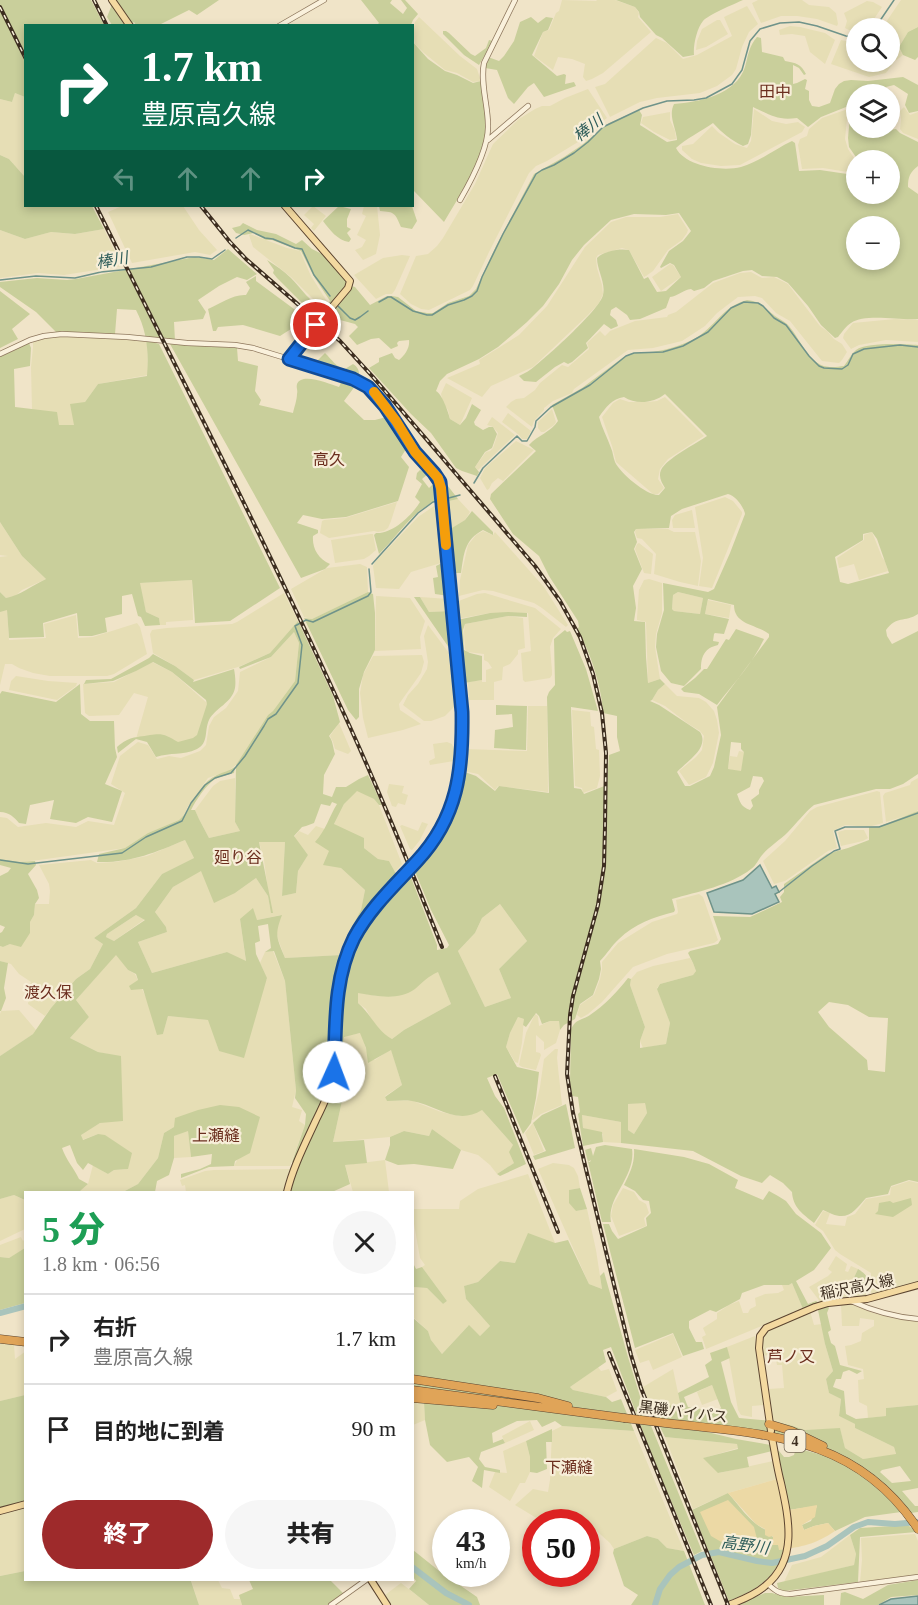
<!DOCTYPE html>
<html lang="ja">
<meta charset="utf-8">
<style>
body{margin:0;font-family:"Times New Roman","Noto Sans JP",serif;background:#f6f6f6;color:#222;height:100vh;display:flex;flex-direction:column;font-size:22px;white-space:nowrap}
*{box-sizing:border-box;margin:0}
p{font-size:20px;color:#767676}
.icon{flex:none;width:33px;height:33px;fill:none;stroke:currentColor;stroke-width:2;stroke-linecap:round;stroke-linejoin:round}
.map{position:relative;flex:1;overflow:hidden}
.panel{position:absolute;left:24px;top:1191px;width:390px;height:390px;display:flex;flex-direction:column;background:#fff;border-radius:0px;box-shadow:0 3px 9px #0003}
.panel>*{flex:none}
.top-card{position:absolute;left:24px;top:24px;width:390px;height:183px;border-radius:0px;box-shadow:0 3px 9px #0003;background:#0b6e4f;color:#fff;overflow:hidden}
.buttons{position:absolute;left:846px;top:18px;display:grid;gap:12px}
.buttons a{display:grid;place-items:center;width:54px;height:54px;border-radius:50%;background:#fff;box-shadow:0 3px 9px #0003;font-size:30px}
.speed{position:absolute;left:432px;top:1509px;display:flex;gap:12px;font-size:30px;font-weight:700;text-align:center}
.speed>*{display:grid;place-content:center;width:78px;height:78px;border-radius:50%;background:#fff;box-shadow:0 3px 9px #0003;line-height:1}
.speed small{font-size:15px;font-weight:400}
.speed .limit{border:9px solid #d22;background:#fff;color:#111}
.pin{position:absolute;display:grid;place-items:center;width:51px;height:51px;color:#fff;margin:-26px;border:3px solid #fff;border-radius:50%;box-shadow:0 2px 6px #0007}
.me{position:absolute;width:66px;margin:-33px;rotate:2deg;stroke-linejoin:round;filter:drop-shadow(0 0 4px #0008)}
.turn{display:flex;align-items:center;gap:21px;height:126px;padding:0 18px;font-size:27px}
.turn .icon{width:78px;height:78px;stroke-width:2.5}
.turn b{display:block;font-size:42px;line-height:51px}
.lanes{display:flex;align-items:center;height:57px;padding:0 18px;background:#0003;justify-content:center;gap:30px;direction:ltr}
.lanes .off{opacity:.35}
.round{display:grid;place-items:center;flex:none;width:63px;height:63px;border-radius:32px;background:#f6f6f6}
.overview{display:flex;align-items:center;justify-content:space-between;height:102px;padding:0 18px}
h1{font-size:36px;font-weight:800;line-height:45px;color:#1e9e55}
.cta{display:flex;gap:12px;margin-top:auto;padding:12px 18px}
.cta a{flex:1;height:69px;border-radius:36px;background:#9e2a2b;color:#fff;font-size:24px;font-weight:800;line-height:69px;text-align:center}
.cta a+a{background:#f6f6f6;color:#222}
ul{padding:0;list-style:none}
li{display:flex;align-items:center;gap:18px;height:90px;padding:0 18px;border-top:2px solid #e0e0e0}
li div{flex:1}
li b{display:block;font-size:22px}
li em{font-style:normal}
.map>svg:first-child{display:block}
.farmland{fill:#e6deb5}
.green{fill:#c9cf9b;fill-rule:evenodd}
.sand{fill:#ecd9a5}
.water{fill:#a9c4bc;stroke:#6f938a;stroke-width:1.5}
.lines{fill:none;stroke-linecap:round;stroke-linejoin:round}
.stream{stroke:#6f938a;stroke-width:1.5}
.river{stroke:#a9c4bc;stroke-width:6}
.minor-casing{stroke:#8d765c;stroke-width:6}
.major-casing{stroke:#5b4430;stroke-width:8}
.highway-casing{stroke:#5b4430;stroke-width:9}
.minor{stroke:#faf1dc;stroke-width:4.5}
.major{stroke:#f3d9a0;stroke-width:6}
.highway{stroke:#e0a458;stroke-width:8}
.rail-casing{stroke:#3d2e20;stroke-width:4}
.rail{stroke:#f7eed8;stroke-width:1.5;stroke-dasharray:4.5;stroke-linecap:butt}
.major-bridge-casing{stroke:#5b4430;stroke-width:8;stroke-linecap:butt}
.highway-bridge-casing{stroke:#5b4430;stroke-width:9;stroke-linecap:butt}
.major-bridge{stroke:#f3d9a0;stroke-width:6}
.highway-bridge{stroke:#e0a458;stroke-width:8}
.route-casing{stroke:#114b97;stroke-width:15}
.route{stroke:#1a73e8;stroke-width:10}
.slow{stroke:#f59e0b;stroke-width:10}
.labels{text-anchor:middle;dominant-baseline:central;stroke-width:4.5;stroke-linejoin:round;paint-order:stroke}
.shield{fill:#f7eed8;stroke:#756857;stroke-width:1.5}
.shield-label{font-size:14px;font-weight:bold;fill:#3d2e20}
.street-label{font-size:15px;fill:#3d2e20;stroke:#f7eed8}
.neighbourhood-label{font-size:16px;fill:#6b2e1e;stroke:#f7eed8}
.water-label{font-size:16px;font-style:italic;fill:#2f5d5a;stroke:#f7eed8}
</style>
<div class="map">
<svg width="918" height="1605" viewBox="0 0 918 1605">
<rect width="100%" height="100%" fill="#f0e4c8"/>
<path class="farmland" d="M562,0l34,1 1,-1h18l20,7 4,6 -1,4 13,15 -48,41 -11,6 -6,2 -3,-4 2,-13 -13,-5 -14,-2 -5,13 -19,-14 9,-24 6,-2 7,-17 3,-2z
M758,0h44l7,5 20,2 7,6 2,11 -1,2 -20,-7 -20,-3h-16l-20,7 -9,-20z
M901,0h17v27l-10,5 -9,15 4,8 -8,6 -9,12 -17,4 -38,-13 10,-24 15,3v19h34v-34h-8z
M867,1l6,1 9,5 -10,15 -6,6h-10v3h-5l-6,-3 2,-7 -3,-8z
M747,6l11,18 -9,8 -7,15 -6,22 -4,6 -15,11 -17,7 -43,5 -17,4 -30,15 -15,-30 10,-3 51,-46 11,5 16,16 14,-4 35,-19 -8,-19z
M419,17l41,39 17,13 4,12 -8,1 -16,-9 -12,-3 -21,-17 -9,-9 -2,-11 2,-11z
M717,20h3l8,14 -22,13 -10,3 1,-9 5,-12z
M790,26l10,1 25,6 10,7 -10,24 -15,-12 -5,-16 -13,-2 -12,1 -1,-5z
M588,89l19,29 -18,13 -11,11 -31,19 -11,5 -7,7 -40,79 -16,34 -3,4 -41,20 -8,-1 -10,-5 -11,-10 16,-38 12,-2 9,-8 6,-8 32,-54 18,-40 26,-25 16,-10 7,-3h8l15,-8z
M15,93l10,4v80l-16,-18 -9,-4v-56l12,3z
M904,107l6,8 8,-3v27l-15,-6 -3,-4 1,-9 -1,-9z
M754,109l18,12 14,3 12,-2 7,5 -3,5 -62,33 -19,1 -20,-3 -9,-4 -10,-9v-4l11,-2 19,-18 7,7 16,11 12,4 4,-7z
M848,109l-3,30 3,10 8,12v9l-2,3 -31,-5 -21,1 -4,-24 2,-6 7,-3 2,-7 13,-11z
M670,112v8l5,11 1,8 -6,1 -16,-8 -13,-9 2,-6z
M122,206h61l16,24 18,20 -7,5 -15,-3 -63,11 -24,-51z
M313,206l13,10 -12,15 -3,-3 3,-4 -10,-9z
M364,206h13l3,29 -4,19 -13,6 -8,-10 7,-3 4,-7 -9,-5 9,-19 -4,-2z
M678,214l10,16 -1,3 -5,7 -14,10 -15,21 -7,5 -2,1 -15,-27 -7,-2 -24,7 -2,3 1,10 5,17 1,9 -4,9 -11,12 -55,52 -42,19 -9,11 -35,-19 33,-14 -1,-4 40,-25 28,-29 38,-59 26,-25 15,-5h34z
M104,229l18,37 -58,9 -26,-2 -38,5v-48l25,9 26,-7 24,2z
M250,234l37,14 13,3 11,25 17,27 -4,3 -8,-4 -25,-25 -38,-30 -4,-12z
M402,255l8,1 -15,34 -3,4h-6l-10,5 -22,-24 29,-17z
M670,264l3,1 8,12 -20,14 -9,-14z
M751,272l11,6 12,-1 14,7 32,42 7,5 7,8 8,5 5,8 -5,8 -3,3 -17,-2 -32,-40 -14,-8 -14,-15 -7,-2 -17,1 -21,16 -12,13 -23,15 -29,7 -25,2 -54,39 -2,4 -19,8 -9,7v2l-10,11 -2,6 -26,-20 5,-5 5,-3 8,-1 11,-8 5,-7 22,-18 6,2 21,-18 -2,-6 13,-12 5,5 5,-5 25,-10 32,-4 1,-2 8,-3 37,-29 27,-10z
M895,319l23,1v22l-32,-2 -27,5 -8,4 -8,-11 1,-4 9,-11z
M61,336l55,2 31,3 1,34 -50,9 -13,18 -11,23h-15l-27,-16 -1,-42 2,-20v-5l14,-4z
M446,383l26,15 -12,27 -10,-6 -2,-9 -5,-7 -2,-9z
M665,397l39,39 -36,23 -8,10 -2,10 6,9 -6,6h-5l-37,-32 -4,-16 -10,-29 11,-14 7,-4 9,3h18l10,-1z
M552,409l4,13 -2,3 -10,7h-3l-3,-4v-6z
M508,413l23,18 -4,8h-5l-3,-4 -17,-13z
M492,417l23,18 -37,35 -3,-3 11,-15 4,-1 3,-3 5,-15 -5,-6 -6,-2z
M516,441l18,9 -31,31 -5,-3 -6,5 -3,6 -2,1 -7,-12 5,-10z
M725,497l8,4 9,11v2l-30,74 -13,-2 4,-28 -8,-51z
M458,499l12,13 -5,8 -12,8h-1l-3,-27z
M397,502l-6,19 -3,7 -4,3 -6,1 -4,-1 -45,7 -9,-5 2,-12 2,-1 21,-2z
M437,504l4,59 -30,9 -12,17 -23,-1 -3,-22 2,-4 43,-45z
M692,510l3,18h-22l-1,-8 3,-5z
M0,522l22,34 24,23 -24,11 -7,6 -9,2 -6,-6v-35l8,-1 -8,-1z
M636,529h32l6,3h21l6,29 -3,25 -18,-4 -26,-8 2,-20 -14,-15 -5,-1 -2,-6z
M483,531l10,4 2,-3 49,55 24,38 -2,2 -24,-19 -8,-5 -41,-12 -10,-1 -24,6 1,-16 8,-35 8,-10z
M872,532l10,25 3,4 3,10 -29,9 -5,-16 -15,4 -2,-10 27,-18v-5z
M371,534h2l3,16 -7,6 -5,3 -29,4 -4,-23z
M639,543l14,11 -2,20 -7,-1 -9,-24 2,-5z
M360,564l7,3 1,25 -56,27 -8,-2 -13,-28 36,-21z
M649,579l13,4v30l-6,21 -1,13 5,32 -12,4 -2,-61 -9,-2v-2l2,-28 5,-10z
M192,580l1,40 -27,2v3h-6l-1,-7 -13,-6 -7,-29z
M678,592l25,6 -3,16 -26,-3 -2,-2 1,-14z
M284,593l14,28 -28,32 -32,14 -44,13 -19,-14 -22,-13 -3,-19 2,-4 15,-2 65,-4 5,-2z
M485,593l50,15 26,21 -8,9 -3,9 2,24v4l-2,3 -25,4 -2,-2 -2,-27 10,-2 -3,-38h-38l-33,6 -1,-17 21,-8z
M376,596l34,2 15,23 -5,16 1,12 -46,2z
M420,597l28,2 3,12 -22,1z
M708,600l23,5 -2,13 -24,-4z
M7,609l2,31 37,-2 -2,-14 32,-9 2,23 15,-1 44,-14 3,4 7,27 -33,20 -7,2h-57l-17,-3 -14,-5 -7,-4h-7l-5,21v-74z
M508,616l15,2 2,30 -7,2v4l-8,10 -7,3 -1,13 -8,2v18h-25l-1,-18 14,-2v2h4v-12l6,-2 -4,-6 -4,-2v-6l-17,-2 -2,-3 -1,-17 1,-8z
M428,625l27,36 3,32 -1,10 -4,5 -8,8 -14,5h-7l-21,-16 5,-10 10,-11 9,-15 1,-7 -4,-26z
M294,632l5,11 -4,38 -22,30 -5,4 -32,50 -8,6 -20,7 -21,30 -1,5 -7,7 -31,13 -23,15 -86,12 -19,2 -20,-3v-42l7,1 11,9 28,-4 30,4 12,-6 26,4 11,-32 -14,-9 9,-28 18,-14 10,3 9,14 12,-3 12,2 19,-7 6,-6 3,-19 5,-9 12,-9 12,-17 2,-19 31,-15z
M422,655l2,7 -3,11 -22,31 1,6 21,14 -18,6 -35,8 -5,-20 -3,-25 3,-18 10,-19z
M152,662l20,10 35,31 2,3 -11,31 -18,7 -44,-5 12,-42 -14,-4 -15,22 -30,1 -4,-3 -2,-29 31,-2z
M16,676l32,5 29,2 -1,3 -19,14 -48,-10 2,-9z
M665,684l12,12 22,2 7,4 8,9 3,9 2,13 -6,30 -7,14 -17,8 -10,-14 17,-14 6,-7 2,-14 -4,-5 -13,-8 -22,-17 -13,-6 6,-10z
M528,706h19l1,86 -50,-6 -3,4 -17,-16 -14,-3 1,-22 62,2z
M572,710l18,2 1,14 3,1 2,22 3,1 1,26 -3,12 -14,5 -1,-5 -7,-2z
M339,723l12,28 -3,3 -13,-5 -2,-7 -3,-6z
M447,742l5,2 2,5v12l-24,4 -1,-4 6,-3 -2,-14z
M739,751l6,1 -4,20 -13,-3 2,-13 7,1z
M235,778v44l5,9 -31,7 -10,-19 -4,-9 18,-24 7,-5z
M918,778v32l-4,3 -28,9 -3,-26 2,-3 25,-8 1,-3z
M389,784l15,2 -2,7 6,2 -3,10 -7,-2 -2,4 -4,-1 -5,-14z
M357,790l17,9 5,6 23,59 -7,8 -6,-11 -11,-2 -44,-35 10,-20z
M877,791l3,1 3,31 -15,4 -23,-2 -12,6 4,17 -9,3 -43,30 -11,3 -11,-23 22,-20 25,-30 7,-4z
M422,822l6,2 -8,16 -8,10 -2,-1 -10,-23 2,-1 16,6z
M316,826l9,3 -2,3 6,19 12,17 24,22 -4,20 -13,24 -7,21 -56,3 -7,-19 -2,-10 5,-14 -24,5 -17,-1 6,43 -19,-10 -75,21 -14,-31 29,-10 -1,-5 -11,-15 18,-25 28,-17 34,23 21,-15 12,18 3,17 -7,-53 -5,-18h26l-3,54 14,-3 2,-22 10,-16 -14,-18 5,-6 9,4z
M845,830h19l4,8 -5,3 -22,5 -3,-14z
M185,840l9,18 -32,16 -26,34 -42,30 9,6 -13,25 -14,10 -25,29 -6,8 -17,-12 1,-10 -1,-5 3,-7 -12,-8 -8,-10 -11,-3v-15l3,1 7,-3 20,-11v-11l4,-7 1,-11h14l1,-13 -1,-7 -10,-19 52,-5 6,3 19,-1 31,-6z
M699,894l4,3 15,43 -4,3 -47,11 -34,13 -31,35 -14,12 -7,4 -4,-3 3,-10 14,-10 6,-16 2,-10v-7l16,-19 34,-21 25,-8 1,-2 -2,-12z
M500,904l27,37 -28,28 12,29 -26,9 -27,-56 17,-18 7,-15z
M136,915l9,4 -31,22 -8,-4 1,-3z
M273,951l12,30 11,109 -4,17 10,3 -3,11 6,4 -15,41h-56l26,-49 -86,10 -10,6 -6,25 -20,26 -15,8h-44l9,-8 5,-19 15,9 6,-4 14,-1 -30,-35 -16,6 -1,-6 19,-11 21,-66 -23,-5 -28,-14 19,-21 -13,-17 40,-46 12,16 7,4 28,60 5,-18 41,4 10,31 48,-72 -7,-16 5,-11z
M690,958l3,5 3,8 -3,4 -33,9 -3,4 13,35 -4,21 -23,4 -3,-7 5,-14 -15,-42 1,-6 6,-7 16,-6z
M438,971l13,33 -47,26 -12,9 -8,-4 -11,-13 -7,-13 -8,-6 -1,-11 19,4 37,-6 12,-12z
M19,1010l17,20 -3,4 -33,22v-42l1,-3z
M535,1014l3,2 1,10 11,-5h9l1,9 -4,13 -12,7v-8l-8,-7v17l4,1 1,2 -5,15 -14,-3 -3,-2 7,-32z
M518,1017l6,2 -2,24 -4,20 -3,-1 -9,-15 4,-14z
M361,1033l8,25 6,2 16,-11 11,36 -17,11 2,5h26l28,11 18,4 23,-6 31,35 1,18 -17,11 -7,-9 -12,-10 -17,-5 -29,-21 -3,7 -25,-5 -14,6 -57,5 9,-41 4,-10v-18l-4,-20 2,-17z
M555,1049h3l-1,9 5,47 -21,9 -8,6h-1l8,-33 4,-28z
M645,1102l2,11 -13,21 -6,-4v-26z
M582,1115l39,7v21l-18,-1v-8l-20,-6z
M533,1123l11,28 -10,4 -9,-22z
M188,1130l3,27 -17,1v-22z
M385,1160l4,32h-36l-8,-27z
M553,1163l16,2 5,3 4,8 2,12 -11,2 7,21 11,-2 9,41 6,39 -13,-5 -51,-115z
M291,1169l-7,23h-98l-1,-7 -3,1 -2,-6 25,-9 9,-1z
M528,1174l27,69 -40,20 -15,-2 -22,21 -14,4 2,13 24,27 -10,10 -12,-10 -26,28 -11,-14 -3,-9 -15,-14v-30l14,1 16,16 4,-3 -25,-34 3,-2 -5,-7 -7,-40 -1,-9h47l1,-8 18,-12z
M909,1181l9,2v100l-47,13v-23l-31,-19 -5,-4 -12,-19 -8,-6 8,-14 7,2 -4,11 19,2 2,-9 8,-3 11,-15 24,-4 1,-8z
M623,1188l11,4 5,8 7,4 3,9 -5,5 2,8 -27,10 -8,-20 2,-11z
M14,1195l11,5v29l-25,12v-42z
M21,1237l2,4 2,-2v10l-16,9 -9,-1v-12z
M836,1256l11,8 -2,7 3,1 3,-6 7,3 -7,15 15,7v5l-8,3 -37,4 -12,-16 19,-11 4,-4 -4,-3z
M792,1283l11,26 -97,40 -4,-12 4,-2 -3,-7 14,-9v-6l12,-8 10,-4 4,12h5l2,-4 6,-3 -1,-8 10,-4 13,-1 6,-3 -2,-5h7z
M850,1303l23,10 24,6 21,1v85l-32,3v8l-18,2 -1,-12 -8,-4 -1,-22 6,-1 -1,-10 -15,-4 -3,-19 6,-1 10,-4 1,-8 12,-7v-6l-14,-2 -1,8h-17l-1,-22z
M810,1311l4,14 8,-1 3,20 8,27 -7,8 3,14 12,6 -2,17 16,8v4l39,19 2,8 -33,4 -18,-11 -5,-19 -35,1 -15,-5 -18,-4 -4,-32 16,-1 -2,-23h-5l-2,-11 -13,2 -1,-14 2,-6 5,-7z
M673,1334l9,23 -29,13 -4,-10 -9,3 -5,-13z
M755,1336l9,69 -12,1v11l-11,-2 -3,-5 -11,-63z
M0,1342l14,2 1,15 11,-8 -1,44 -25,6z
M598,1367l3,4 8,-2 8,22 -11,6 -33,-7 -3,-3z
M673,1369l8,38 -32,-5 -6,-15z
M712,1385l6,14 -16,6 -5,-13z
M424,1402l1,18 -12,5v-20l1,-2z
M530,1421l4,9 -29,13 -3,-7z
M562,1426l72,5 50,120 -17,-3 -9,-9 -11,-3 -33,13 -4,-6 -19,-17 -13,-9 -16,-5 -6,10h-13l-28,-17 18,-16 15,3 2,-12 2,-49z
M665,1437l72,7 1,4 -34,10 15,15 54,-12 4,18 -49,14 -35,16z
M526,1441l4,16v15l-5,11h-5l-10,18 -21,-14 6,-15 12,1 -4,-22z
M25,1507v64l-25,5v-61z
M915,1534l3,7v34l-58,7 2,-22 -1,-22z
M850,1535l6,19 -2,11 -70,17 8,-17 29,-8z
M191,1580h27l4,8 8,1 4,10h6l2,6h-43z
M401,1583l28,22h-38l-6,-10z"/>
<path class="green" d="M0,0h91l13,25 -78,1 -1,71 -10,-4 -3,9 -12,-3z
M110,0h109l-22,15 -8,-5 -30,15h-23l-2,-3 -5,3h-17l-5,-8 4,-10z
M361,0h31l-2,3 13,11 4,-6 -6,-8h4l13,14 -5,6 -2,5h-34l2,-2z
M616,0h127c-9,4 -35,15 -40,21 -6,7 -10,24 -9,34l-11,2 -21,-19 -6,-3 -16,-18 -1,-5 -4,-5z
M531,17l7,6 8,-6 7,1 -5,12 -5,2 -11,23 25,21 7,-2 2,1 -1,9 9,-2 2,4 -32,11 -10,-14 -6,4 -14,17 -6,-6 -11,-28 -12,-2v-4l3,-7 11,4 5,-5 10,-15 6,-19z
M918,27v30l-3,3 -12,-5 -4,-8 9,-15z
M443,31h3l3,2 22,21 4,2 11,-8 3,-8 4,1 -14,24 -15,-10 -21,-21z
M757,37l4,1 1,14 21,5 2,4c11,2 16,3 21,13l-2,1 -5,-7 -6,-3v19l4,-1 8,-4 2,1 -2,9 4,2v9l3,6 7,1 11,-4 5,-14 4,-5 5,-3 7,-1 17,1 35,-4 15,8v26l-9,2 -4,-8 3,-11 -14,-9 -8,2 13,22 -2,4 -7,1v-20h-34v34h23l3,3 14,-2 4,4 18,9v24c-8,6 -10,11 -10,21l10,7v125c-16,2 -53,-6 -67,4 -5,3 -9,9 -13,14l-3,1 -14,-13 -13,-19 -20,-23 -11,-6 -15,-1 -10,-6 -9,1 -30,10 -9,7 -10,3 -3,-2c-8,1 -13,7 -21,8l-4,11 -26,11 -10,1 -3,-5 -11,-8 -5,3 -1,5 6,5 2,6 -7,3 -7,-5 -18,19 2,5 -16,14 -4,2 -4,-2 -9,5 -19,15 -12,-1 -5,-5c6,-3 12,-6 16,-10 13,-10 66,-58 68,-71 3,-12 -6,-25 -6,-37 7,-7 22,-10 32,-8l15,29 4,-2 9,15 9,-1 15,-14 -7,-12 -4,-2 -9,5 -1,-1 9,-16 14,-10 8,-10 -12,-18 -13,2 -32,-1 -23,6 -27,25 -12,15 -13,24 -16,22 -16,16 -29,25 -19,12 -32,15 -7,7 -4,10c6,3 12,20 14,28l10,6 6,-7 6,-14 9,6 -7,12 1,3 8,5 6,-3h4l4,7 -5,14 -7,4 -10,15 4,5 -2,4 -15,-5 -6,-3 -25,-35 -20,-19 -42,-46 10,-6v-4l13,-5 3,5 4,2c6,-5 11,-12 10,-20l-10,1 -2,2 1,3 -7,3 -12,-11 -8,1 -14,6 -8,-9 9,-9 -3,-3 -26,-7 -2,-3 24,-28 4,1 15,18 17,-9h5l6,1 18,14 11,2h6l15,-10 21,-7 7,-7 20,-43 38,-72 30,-17 18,-12 27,-22 30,-13 3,5 -2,10 27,17 10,-2c-1,-13 -9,-24 -3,-36 25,-2 62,-9 71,-37 3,-11 4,-21 12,-30zM851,105l-3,33 1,9 9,13h32v34h-34v-22l-2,3 -34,-5 -21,1 -4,-28 -3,-2c-17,8 -33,21 -51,26 -19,5 -56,-1 -65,-19 9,-9 26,-17 37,-25 9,10 18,17 30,23l5,-2 3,-9 2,-28c17,8 25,14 44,11l11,9 13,-10zM856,226h34v34h-34z
M412,41l16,18 17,12 12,4 16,8 8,-2c3,19 9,42 4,61 -8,27 -27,56 -41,80l-31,-32z
M0,155l9,4 16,18 1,29h66l12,23 -29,5 -24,-2 -26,7 -25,-9z
M339,206l12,3 -4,10v8l4,2 -4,4 4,6 -2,3c-12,-2 -19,-12 -26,-21z
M379,206h33l5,15 -5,8 -11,-2c-6,-14 -6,-15 -21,-16z
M243,223l14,7 19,4 20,10 6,-4 10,9 10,5 25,28 -2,5 -27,32 -41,-41 -4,-5 1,-3 -7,-10c8,5 17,11 24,18 11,11 18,24 33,30l6,-7 -17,-26 -12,-24 -29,-11h-6l-12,-7 -10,2 -8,-2 -4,-5 8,-2z
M228,249l29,25 -10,6 -10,-3 -18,9 -21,14 8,12 -3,7 -29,3 1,19h-25l9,3 121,244 -50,33 -35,2 -3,-43 -52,3 6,29 13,6 1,7 -15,1 -4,-9 -3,-1 -6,-22 -10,2v18l-17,4 2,14 -15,4h-13l-2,-23 -34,10 1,14 -35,1 -2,-28 -7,2v-20l6,6c13,-2 27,-13 40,-19l-24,-23 -22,-34v-165l29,-14 2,5 -1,18 -16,3 1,38 42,5 2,13h15l-4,-21 15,-2 13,-18 49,-8c2,-24 0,-45 -11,-66l-19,-1 -2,25 -59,-2 -20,-20 -36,-25v-5l37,-4 30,2 9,-1 119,-22 19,3z
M256,276v5l57,42 -3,4 -13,-4 -6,6 -11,7 -37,-11 -25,2 -2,4h-3l-5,-22c12,-5 25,-15 38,-14l4,-7 -4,-6z
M0,291l30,23 -18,15 6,10 -18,9z
M747,300c16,2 17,8 28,16 4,3 9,5 12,8 12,12 18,33 34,41 7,3 16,2 23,1 4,-5 7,-12 12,-16 11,-8 48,-6 62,-5v269c-14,9 -21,1 -32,16l1,6 5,8 26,-13v143l-15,10 -13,5h-14l-62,16c-10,8 -17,18 -26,27 -8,8 -18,14 -25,22 -5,5 -6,11 -12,15 -20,16 -54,23 -79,30l3,11 -1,2c-20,5 -40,12 -55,27 -7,6 -12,15 -19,22l1,8 -2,10 -6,16 -13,9 -5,15 -11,6 -4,5 -1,-9h-9l-8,3 -3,-8 -3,-3 -10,14 -3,-2 1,-6 -6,-2 -8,16 -4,14 11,20 22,5 -3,26 -5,25 -8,11 -26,-60 -10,4 8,18 9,12 22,56 -26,12 -3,-2 17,-11 -5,-11 4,-7 -31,-35c-25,16 -46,-5 -70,-9 -8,-1 -17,0 -25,0l-2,-4 17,-12 -11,-35 -23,13 -2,-15 -6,-15 -16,4 -2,16 4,20v18l6,2v4l-10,4 -9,41 31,-2 3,23 -22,2 5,19 -18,8h-42l8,-26 -6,-4 13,-37 1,-11 -11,-16 1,-8 -11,-109 -11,-30 -9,1 6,-4 -3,-24 -10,2 2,15 -5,2 1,11 11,24 -23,80 -25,-7 -11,-31 -40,-4 -5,18 -6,1 -14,-46 -12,1 -2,-4 9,-6 -2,-6 -8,-4 -12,-15 -40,45 13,17 -19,21 28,14 23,4 2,65 -23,2 -19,12 2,5 15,-6 7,1 27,18 -4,16 -14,1 -6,4 -20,-11 -5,7 -6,-7 -7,-18 -8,3c4,12 12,20 17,31l9,5 -9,8h-53l-1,8 -11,-5 -14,4v-143l33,-22 18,-26 25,-29 14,-10 13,-25 -9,-6 42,-30 26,-34 32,-16 -9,-18c-31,13 -54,23 -88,22l2,-8 26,-6 23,-15 31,-13 8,-8 1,-4c8,-12 15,-27 29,-33 6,-3 12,-4 18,-8l-1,6c-6,2 -13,3 -19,6 -9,6 -19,21 -24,31h4l4,9 10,19 31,-7 -5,-9 1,-57 32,-50 5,-4 22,-30 4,-38 -5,-11 -23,25 -31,12 -1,-2 31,-14 28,-32 35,75 7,26 -11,14c4,5 4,12 6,18l-11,21 -1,19 9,3 4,-10h10l13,-8 9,-4 14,30h-3l-5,-6 -17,-8 -13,13 -10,20 30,14v10l14,11 11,2 6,11 8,8 7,-5 27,70v5l10,-2 2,-3 -18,-35 -17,-41c10,-11 23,-24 30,-38 8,-18 14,-40 18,-60l14,5 19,15 4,-5 50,7 -2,-96 2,-5 6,-7 -1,-46 11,-9 2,2 3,-1 16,38 12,42 -27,-4 3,81 7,1 3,5 23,-9 2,-30 11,-4 -3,-14v-21l-14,-3c-1,-25 -13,-63 -26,-84l2,-2 -1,-6 -29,-45 -10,-20 -26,-22 -23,-35 1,-5 45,-43 -7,-6c9,-10 22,-13 29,-24l-6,-16 30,-17 43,-32c9,-4 15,-4 24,-4 12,0 34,-7 45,-13 22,-12 27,-32 53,-39zM665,394l42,42c-11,8 -40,22 -46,34 -3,7 1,13 4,18l-6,7c-12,1 -39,-22 -44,-33 -2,-5 -2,-10 -4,-14 -4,-11 -9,-20 -12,-31 7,-10 13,-18 25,-20 12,8 30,6 41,-3zM728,494c7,1 16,13 17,20l-15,39 -16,36 -6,3 -45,-9 1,27 -7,24 -1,13 5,24 10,12 13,3 17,-17c0,-12 3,-21 17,-24l1,-3 -6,-1 1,-7 1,-1 9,1 5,-15 -24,-5 3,-15 26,6c0,20 22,19 35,29v3l-52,70 4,28 -7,32 -4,9 -20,10h-5l-8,-14c10,-11 33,-24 23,-40l-41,-27 -9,-4 2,-1 6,-10 7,-6 -5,-5 -12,4 -2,-26 -1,-35 -11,-1 2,-13 -3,-22 9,-17 -8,-20 3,-7 -3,-10 2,-3 33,-1 2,-12 11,-7zM872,532l5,7 12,34 -41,11 -8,-2 -5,-25 28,-17v-6zM678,592l25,6 -3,16 -26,-3 -2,-2 1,-14zM731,742l10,1v6l3,3 -3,19 -13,-2zM753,776l9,1 2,4 -5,9v4l-8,6 2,6 -3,4c-9,-3 -10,-8 -13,-16l13,-7zM332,802l5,2c-8,13 -11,26 -22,38l14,9 -6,14 18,3 24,22 -4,20 -13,24 -7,21 -56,3c-8,-20 -11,-22 -3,-43l-25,5 -4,-12 -13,11 6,42 -19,-9 -75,21 -14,-31 29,-10 -1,-5 -11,-15 18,-25 28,-16 13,32 21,-10 21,-15 12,18 3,17h2l-14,-71h26l-3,54 14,-3 2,-22 10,-16 -14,-19 8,-9 4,-1 8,-3 7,-19 9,2zM500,904l27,37 -28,28 12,29 -26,9 -27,-56 17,-18 7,-15zM136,915l9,5 -31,21 -8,-4 1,-3zM438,972l13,32 -47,26 -12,9c-16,-9 -21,-25 -34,-36v-10c19,3 40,8 57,-4 9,-8 12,-12 23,-17z
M170,344l67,4 1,13 20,5 -3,25 6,9 -2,5 34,8c1,-5 4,-13 4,-19 1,-5 -1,-5 0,-10 5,-12 32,0 42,3l1,-2 3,-10 -25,-8 -1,-6 8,-8c7,7 11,14 20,16l8,-5c15,9 -2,27 -9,37l20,19h11l15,-4 18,30 -7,11 8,10 -11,34 -52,16 -24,2 -19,-4 -6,8 21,7v3l-5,3c-1,12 5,23 17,28l-5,5 -24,9z
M420,470l8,4 -6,5 7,9 7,-7 2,6 11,109 -14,-2 -2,-16 5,-1 -2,-11 6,-3 -5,-62c-23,7 -41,37 -58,53l-5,-19 2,-2c17,1 36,-18 44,-31l-5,-5 7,-13 -6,-5 1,-6z
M440,477h1l17,22 -9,2 3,27 13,-8 7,-9 21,21v3l-10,-5c-19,10 -19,24 -22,43h-8l-10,-85z
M368,592l5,2 2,19v37l-11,22 -5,17v28l-3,3 -8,-10 -44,-92 8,1z
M414,597h6l9,15 22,-1 3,44z
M508,612l19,1v4l-19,-1 -43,8 -2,6 1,20 6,3 12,3v24l-18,3 -3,-14 -4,-49 33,-7z
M736,629l28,10c-11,24 -31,45 -47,66l-18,-11 -15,-2 -3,-3 14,-11 9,-9h3l19,-30 3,1z
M153,654l22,12 19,14 -1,2 41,-13c1,5 2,13 1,19 -3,15 -20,20 -26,32 -5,11 0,23 -12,29 -15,7 -26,3 -41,8l-9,-15 -11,-3 -18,14 -1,-6c13,-11 17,-9 33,-12 13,-2 16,0 28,7l15,-4 4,-3 10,-31 -1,-4 -34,-28 -19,-10 -17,9 -23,10 -29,3 2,-4 25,-1 38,-21z
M80,684l1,30 9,7h24l1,27 2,9 -12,27 17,7 -10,31 -24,-5 -12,6 -26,-4 4,-19 -24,5 -4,19 -7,-1c-5,-6 -10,-11 -19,-11v-118l2,-3 54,11z
M496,705l31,1 -1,44 -32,-2 1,-18 18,-3 -1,-13 -16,1z
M918,811v371l-9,-2 -18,6 -3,8 -22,4c-10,11 -17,23 -34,16 -3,-1 -6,-3 -9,-4l-9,13c-11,-9 -21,-15 -22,-31l-9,-9 -13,-8 -8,8 -21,-7 -48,-25 -72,-8v-21l-39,-7 1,13 19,4 1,10 -20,4 -5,-32 2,-2 -2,-15 -6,-1 -2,-14 1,-53c6,-11 10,-8 19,-14 14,-9 28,-24 38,-37l3,1 -1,6 15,42 -5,14v7l26,-4 4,-21 -13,-34 3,-5 33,-9 3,-4 -3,-8 -5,-10 2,-2 28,-7 3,-5 -8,-23 37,1 32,-15 -2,-5 4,-5v-8l43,-30 21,-6 21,-8v-13l11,-1zM829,1002l19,3 21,12 19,1 -3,54 -17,-2 -1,-10 -38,-33 -11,-15zM645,1103l2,10 -13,21 -6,-4v-26z
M0,859l20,3 15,-1 1,4 -8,9 9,16 2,8 -4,6 -1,11 -4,7v11l-9,14 -11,-3 -7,3 -3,-1v-13l2,-1 3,-5 -5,-2v-49l8,-4 3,-4 -11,-3z
M0,961l8,2 -4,25 2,10 -5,13h-1z
M566,1104l9,44 -40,12 -2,-4 13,-5 -13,-28 9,-8z
M220,1105l19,2 21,10 -10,36 -15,8 -1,5 -25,1 -28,11v-4l19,-5 11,-5 1,-10 -21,3 -3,-26 -14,5v22l-5,17 -12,6 -2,11h-32l15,-8 20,-26 6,-25 10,-6 1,-9 23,-8z
M432,1129l29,21 -8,19 -39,-5 -16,1 -13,-5 5,-15v-8l14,-6 25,5z
M605,1145l27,4c4,28 -26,48 -21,73h-9l-14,-60h2l1,-2 -3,2 -3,-12 6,-2 2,8 3,-9z
M634,1149l50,8 25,7 29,16 -3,8 28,12 6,-9 9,5 8,5 10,13 25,19 10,15 -17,22 -18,11 12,23 8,-3 7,5h5l1,2 -2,5 4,17 -3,2 3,11 4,3 5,19 22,6 -5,3 -8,-4 -6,2 -2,7h-5l-3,8 11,4 2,23 10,5 30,-3v-8l32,-3v83l-16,3 13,15h3v6l-7,1c-23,-28 -46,-45 -79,-62l-176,-33 -7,-16 32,5 -3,-14 31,-16 -4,-12 7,-5 -2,-7 17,-6 3,11 -9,4 10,40 8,16 33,3 18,4 15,5 35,-2 5,20 18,11 33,-5 -2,-7 -39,-19v-4l-16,-8 2,-17 -12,-6 -3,-14 7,-8 -8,-27 -7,-34 -12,-2 -3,1 -11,-26 -3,2h-25l-22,8 -2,6 -24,13 -6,-2 -21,11v7l7,14h6l2,7 -21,7 -10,-23 -38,15 -32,-124h6l3,7 6,8 29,-13 -1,-8 5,-5 -2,-12 -6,-1 -8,-9 -11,-6c6,-12 11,-22 10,-36zM712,1385l9,23 -7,3 -26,-4 -4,-10zM900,1466l11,15 -19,2 -12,-11 2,-2z
M580,1188l7,21 -11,2 -7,-8v-13z
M911,1198l1,7 -19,12 -18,-3 3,-3 1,-8 11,-2 3,2z
M528,1233l27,10 13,-3 21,44 13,5 -2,-13 4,-4 24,85 15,49 59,145 -8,4 -39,-92 -44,-116 -8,3 3,12 -36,25 3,3 33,7 6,5 9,-3 13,32 -72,-5 -7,-5 -13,6 -5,-7 -20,1 -25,12 1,10 10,-4 2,4 -24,9 -2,7 6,8 15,3v3l-16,-3 -2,18 -10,-7 6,-14 -9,-10 -22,5 -17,-17 -5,-25 -1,-18 -11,1 -1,-86 16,14 3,9 11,14 27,-29 11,11 10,-10 -24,-27 -2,-13 14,-4 22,-21 15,2z
M25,1248v55l-25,7v-53l9,1z
M413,1263l3,6 6,-2 25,34 -4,3 -16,-16 -14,-1z
M858,1269c11,7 10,9 8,22l-15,-7z
M25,1395v106l-25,8v-108z
M659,1425l48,7 29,7 35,6 1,6 -25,6 2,10 -31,6 -15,-15 35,-9 -1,-5 -72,-7z
M552,1429v13h-6l1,27 -10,4 -7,-1v-15l-4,-16z
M796,1448l34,9 15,7 18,12 34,30 4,6 -36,5 -30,14 -7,-8 -14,3 -10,4 -2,-5 9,-4 6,-15 -29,4 -12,-59h3l5,6h5l5,-2z
M728,1493c9,10 17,22 27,30 7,6 14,7 19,16l-9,4 -8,-4 -31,5 11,7 18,4 2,-10h21l6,4c-9,31 -27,40 -55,52l-37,-91z
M908,1525l8,7 -56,5 -2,45 -74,9 -6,-3 -1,-5 77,-18 2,-11 -6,-19 10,-7z
M647,1536l11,3 9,9 17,3 21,54h-74l7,-10 -14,-9 -11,-33 1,-4z
M413,1550l25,20 39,27 3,8h-51l-20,-16 7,-8 -3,-4z
M25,1571l1,9h167l-2,1 8,24h-199v-29z
M249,1580h81l14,14 -16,11h-86l-3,-10 14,-6z
M918,1580v15l-27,2 -13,8h-38l1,-12 4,-1 18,7 25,-14z
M765,1593h7l15,4 37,-2v10h-89z"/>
<path class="sand" d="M777,1479l7,32 33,-6 -2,12 -13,8 2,5 10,-4 14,-3 7,8c-19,13 -33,16 -56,19l-1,-5h-21l-1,10 -19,-4 -26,-15 -11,-24 28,-12 26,27 3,12 8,4 8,-4v-3l-4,1 -4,-2v-6l-9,-5 -28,-31z"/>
<path class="water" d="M760,865l12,23 4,-2 3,6 -4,2 4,8 -27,12 -38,-2 -7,-19 36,-13z
M918,1596v9h-39l12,-6z"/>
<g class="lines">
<path class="stream" d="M875,28l19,-28
M236,238l12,-8 17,8 8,1 22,9 7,1 12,26 16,21
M0,280l36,-4 39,2 26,-6 50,-5 36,-10h12l13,2 13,-9
M379,302l9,-5h3l22,14 14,4h5l16,-10 16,-5 8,-4 5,-5 5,-14 21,-43 33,-60 6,-4 12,-5 20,-12 14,-11 15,-15 40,-19 24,-7 27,-1 12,-2 26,-14 10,-14 8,-29 10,-12 20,-6 19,-1 18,4 29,10 10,1
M338,306l12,12 5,2 5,-3 8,-6
M474,483l9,-15 34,-32 5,5h5l8,-14 1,-6 15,-14 39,-22 36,-29 8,-3 29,-1 20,-6 25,-14 23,-24 13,-6 14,1 5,3 11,12 12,7 23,31 10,10 5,2 18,1 6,-4 5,-11 11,-5 36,-4 18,2
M445,499l15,-4
M372,564l46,-51 15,-11 6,-1
M0,860l28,4 94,-11 24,-16 36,-16 9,-18 14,-18 10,-7 16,-5 14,-17 19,-30 4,-7 8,-5 22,-31 4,-38 -7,-19 11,-6 7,2 55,-26 3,-4 -2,-23
M779,892l33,-26 22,-15 6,-2 -5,-18 10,-4h34l39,-14"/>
<path class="river" d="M0,1313l26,-7
M412,1567l34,26 23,12
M655,1605l5,-16 10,-14 9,-8 23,-12 17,-3 38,9 15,2 33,-7 22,-10 27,-19 14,-5 27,2 23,-2"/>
<defs>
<path id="minor" d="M279,26l45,-26
M488,140l40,-34
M460,200c11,-19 29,-53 28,-75 0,-20 -8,-42 -4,-62l31,-63
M0,354l30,-14 14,-4 18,-2 65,3 60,6 48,2 18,3 36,11
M851,1301c22,10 43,16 67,18
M768,1584c7,7 12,10 22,10l128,-17
M331,1605l35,-25"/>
<path id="major" d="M112,0l18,26
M285,206l65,75 -2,7 -27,32
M316,325l-27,34 64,20 15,8 17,19 30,46 19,21 6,9 21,201 2,49 -3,34 -8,41 -11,23 -23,30
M287,1192c6,-25 18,-48 29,-72 7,-14 15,-30 18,-46 4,-24 0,-50 2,-73 5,-56 32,-87 68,-126
M771,1431l-12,-83 1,-12 6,-8 49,-21 13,-4 39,-4 51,-14
M0,1511l26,-7
M371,1580l16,25
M729,1605c12,-5 26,-10 36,-19 33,-26 24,-67 16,-103 -4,-15 -6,-30 -9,-45"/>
<path id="highway" d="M0,1339l26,3
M412,1379l126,19 30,8
M412,1390l212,28
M412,1398l81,7
M658,1422c104,13 196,10 260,107
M769,1424l23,7 31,15"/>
</defs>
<use href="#minor" class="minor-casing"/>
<use href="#major" class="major-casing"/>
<use href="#highway" class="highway-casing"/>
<use href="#minor" class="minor"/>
<use href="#major" class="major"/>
<use href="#highway" class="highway"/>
<defs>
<path id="rail" d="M94,0l13,26
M0,7l26,52
M96,206c81,164 166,328 242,495 38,81 71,164 104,246
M201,206l29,36 16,17 94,82 33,36 162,189 25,35 20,36 13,37 9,39 4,40 -1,74 -1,39 -6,39 -25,91 -3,19 -3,59 6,39 11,48 47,194 10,33 87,217
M495,1076l63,156
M609,1353l102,252"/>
</defs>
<use href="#rail" class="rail-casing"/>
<use href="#rail" class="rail"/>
<defs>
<path id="major-bridge" d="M404,875l14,-15"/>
<path id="highway-bridge" d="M624,1418l34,4"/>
</defs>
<use href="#major-bridge" class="major-bridge-casing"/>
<use href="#highway-bridge" class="highway-bridge-casing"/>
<use href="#major-bridge" class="major-bridge"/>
<use href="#highway-bridge" class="highway-bridge"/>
</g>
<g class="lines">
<defs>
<path id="route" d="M316,325l-27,34 64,20 15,8 17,19 30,46 19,21 6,9 22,230c1,58 -4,105 -45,149 -22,24 -47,47 -63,77 -21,42 -18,89 -20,134"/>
</defs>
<use href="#route" class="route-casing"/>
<use href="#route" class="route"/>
<path class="slow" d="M374,392l22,29 19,31 23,26 3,10 5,57"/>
</g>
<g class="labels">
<rect class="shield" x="784.5" y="1430" width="21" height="22" rx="4.5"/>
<g class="shield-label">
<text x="795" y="1441">4</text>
</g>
<g class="street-label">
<text transform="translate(857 1287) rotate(-11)">稲沢高久線</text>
<text transform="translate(683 1412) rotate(7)">黒磯バイパス</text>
</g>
<g class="neighbourhood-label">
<text x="775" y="91">田中</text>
<text x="329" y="459">高久</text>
<text x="238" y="857">廻り谷</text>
<text x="48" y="992">渡久保</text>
<text x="216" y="1135">上瀬縫</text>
<text x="791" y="1356">芦ノ又</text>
<text x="569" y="1467">下瀬縫</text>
</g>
<g class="water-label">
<text transform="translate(588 128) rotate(-38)">棒川</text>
<text transform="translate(112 260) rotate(-10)">棒川</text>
<text transform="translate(745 1545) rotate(8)">高野川</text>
</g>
</g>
</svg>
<div class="buttons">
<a><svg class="icon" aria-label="search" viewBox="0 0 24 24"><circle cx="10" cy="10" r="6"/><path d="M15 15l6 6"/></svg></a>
<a><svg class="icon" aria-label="layers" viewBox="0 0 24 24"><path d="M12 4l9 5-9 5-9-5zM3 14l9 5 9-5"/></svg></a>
<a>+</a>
<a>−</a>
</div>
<div class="speed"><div>43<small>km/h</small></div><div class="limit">50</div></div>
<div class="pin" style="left:316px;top:325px;background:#d93025"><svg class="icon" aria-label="arrive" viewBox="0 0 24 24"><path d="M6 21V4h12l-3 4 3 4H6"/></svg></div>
<svg class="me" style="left:334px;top:1072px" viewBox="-20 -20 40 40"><circle r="19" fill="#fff"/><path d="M0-13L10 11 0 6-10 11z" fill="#1a73e8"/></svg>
<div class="top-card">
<div class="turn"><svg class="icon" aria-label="right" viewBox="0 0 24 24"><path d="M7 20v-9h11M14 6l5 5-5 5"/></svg><div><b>1.7 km</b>豊原高久線</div></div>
<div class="lanes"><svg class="icon off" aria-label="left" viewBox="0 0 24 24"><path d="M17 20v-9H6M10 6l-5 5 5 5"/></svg><svg class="icon off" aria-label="ahead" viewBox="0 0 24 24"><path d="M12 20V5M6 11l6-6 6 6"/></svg><svg class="icon off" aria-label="ahead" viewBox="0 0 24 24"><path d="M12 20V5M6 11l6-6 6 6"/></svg><svg class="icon" aria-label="right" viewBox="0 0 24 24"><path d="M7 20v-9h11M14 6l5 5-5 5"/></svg></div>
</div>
<section class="panel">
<div class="overview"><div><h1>5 分</h1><p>1.8 km · 06:56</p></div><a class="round"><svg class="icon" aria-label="close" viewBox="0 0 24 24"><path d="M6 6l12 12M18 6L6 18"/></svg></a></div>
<ul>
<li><svg class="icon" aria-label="right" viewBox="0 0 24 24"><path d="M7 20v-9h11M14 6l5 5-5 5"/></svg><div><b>右折</b><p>豊原高久線</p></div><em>1.7 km</em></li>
<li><svg class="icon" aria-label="arrive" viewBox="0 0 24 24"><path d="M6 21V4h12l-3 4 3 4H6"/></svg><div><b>目的地に到着</b></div><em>90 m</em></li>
</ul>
<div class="cta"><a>終了</a><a>共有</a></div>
</section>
</div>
